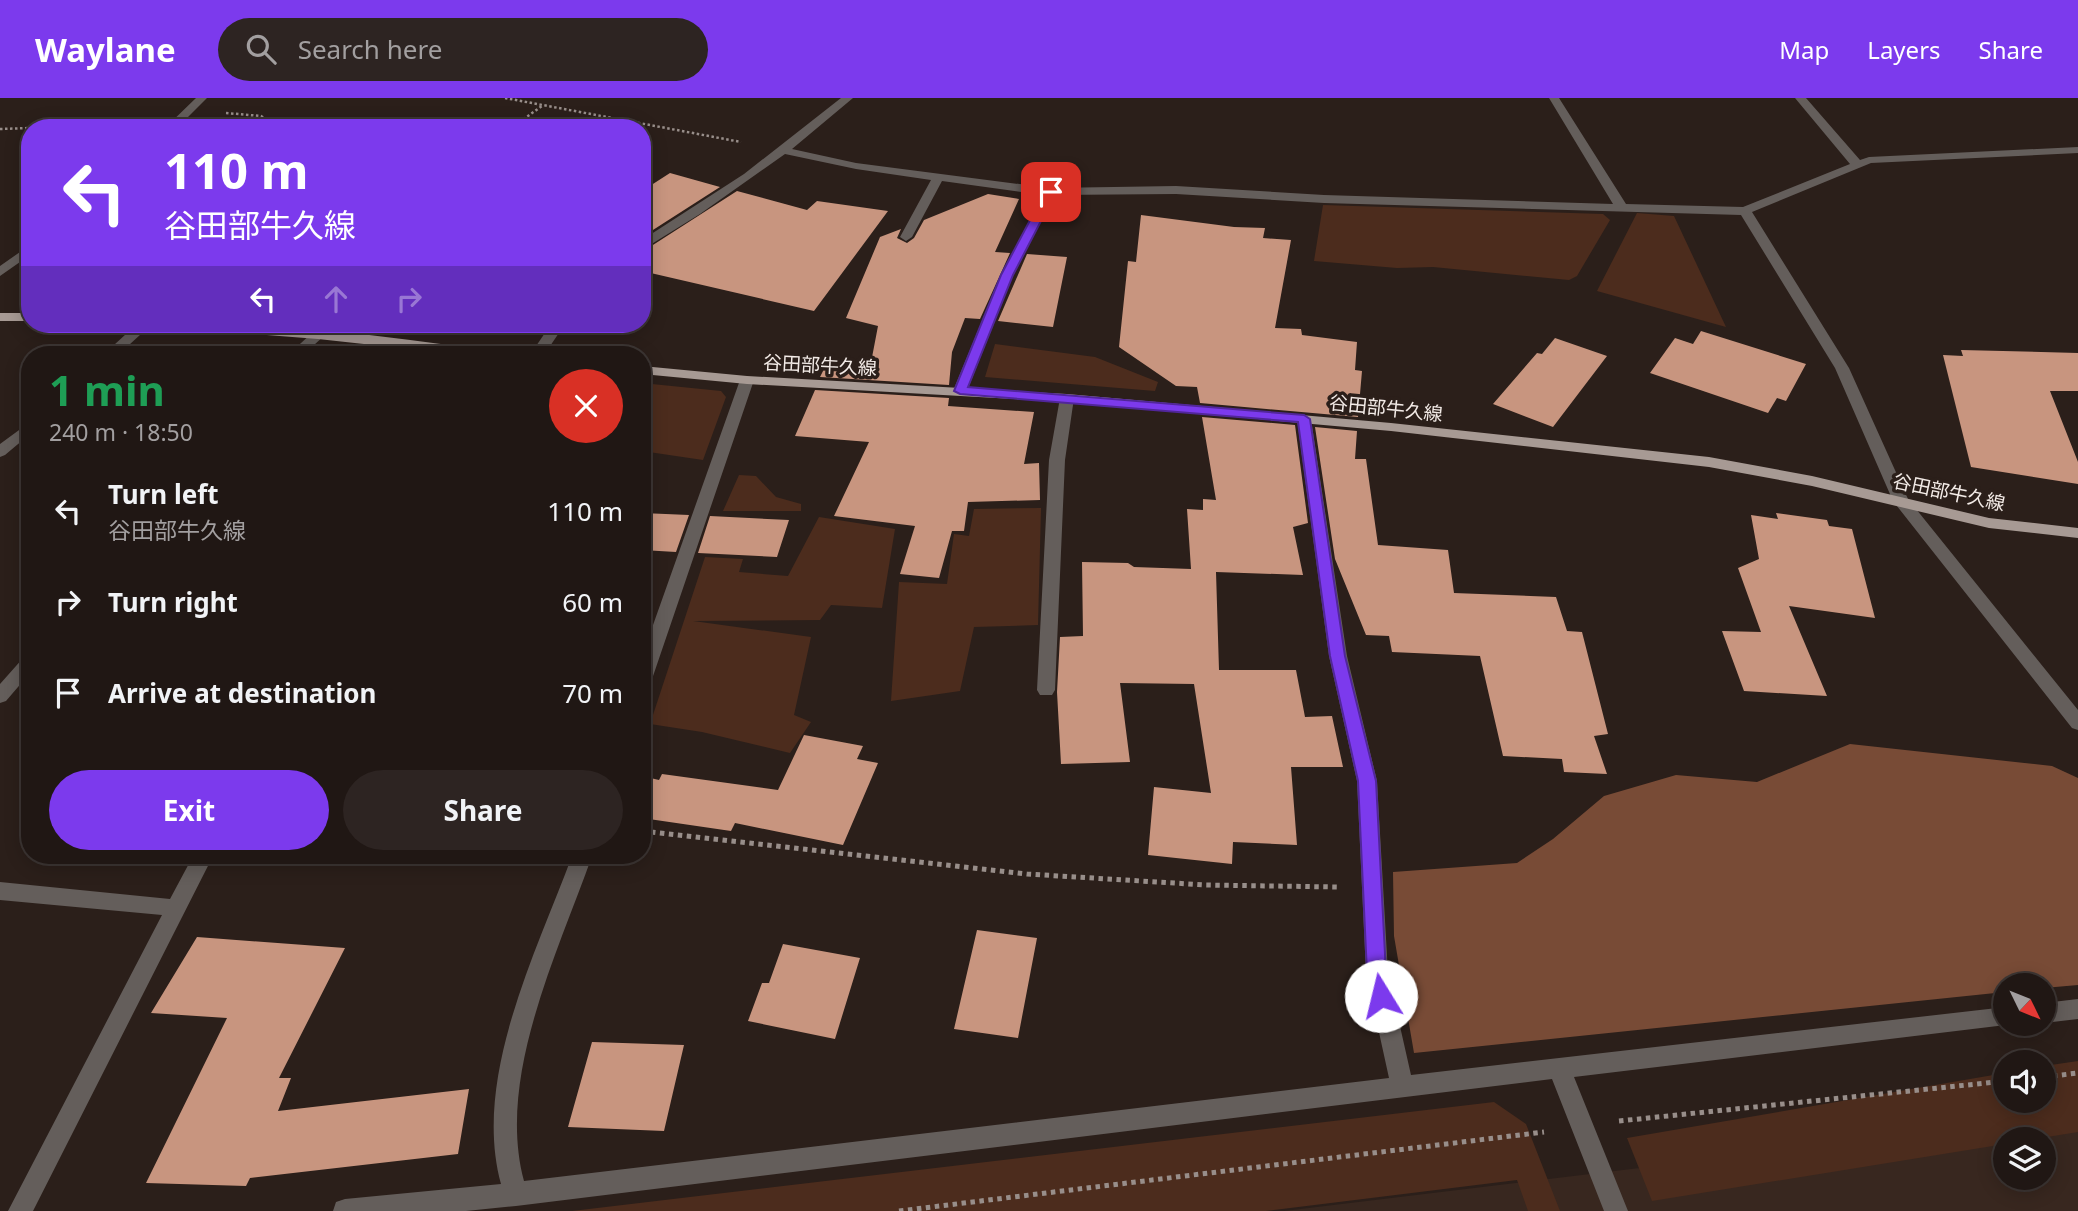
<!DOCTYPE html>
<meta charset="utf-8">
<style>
body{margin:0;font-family:"Noto Sans","Noto Sans JP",sans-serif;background:#2d2422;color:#f1f3f6;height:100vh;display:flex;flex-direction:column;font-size:26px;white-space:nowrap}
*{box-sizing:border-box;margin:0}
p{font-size:23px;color:#a29fa0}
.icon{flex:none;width:38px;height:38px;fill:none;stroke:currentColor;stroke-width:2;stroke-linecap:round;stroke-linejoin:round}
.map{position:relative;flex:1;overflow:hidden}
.sheet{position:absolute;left:21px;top:248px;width:630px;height:518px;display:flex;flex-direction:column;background:#201714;border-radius:28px;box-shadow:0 4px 18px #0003,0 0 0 2px #3d3634}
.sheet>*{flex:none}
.hud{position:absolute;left:21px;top:21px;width:630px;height:214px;border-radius:28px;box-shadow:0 4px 18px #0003,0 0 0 2px #3d3634;background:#7c3aed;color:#fff;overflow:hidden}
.needle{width:46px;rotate:133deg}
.controls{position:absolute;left:1993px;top:875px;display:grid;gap:14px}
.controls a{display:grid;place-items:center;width:63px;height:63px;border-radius:50%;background:#201714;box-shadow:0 4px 18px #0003,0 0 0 2px #3d3634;font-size:35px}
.pin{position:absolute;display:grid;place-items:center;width:60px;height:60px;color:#fff;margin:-30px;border-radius:14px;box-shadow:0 4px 10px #0006}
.me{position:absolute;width:77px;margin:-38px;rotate:351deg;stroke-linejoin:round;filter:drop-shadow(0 0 5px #0008)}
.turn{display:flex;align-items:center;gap:24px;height:147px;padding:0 28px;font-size:32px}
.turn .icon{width:91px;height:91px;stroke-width:2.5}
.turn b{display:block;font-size:49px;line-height:60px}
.lanes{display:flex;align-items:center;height:66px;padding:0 28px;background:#0003;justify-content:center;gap:35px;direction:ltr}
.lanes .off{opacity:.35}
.round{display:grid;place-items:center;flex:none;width:74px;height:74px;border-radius:37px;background:#2d2422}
.overview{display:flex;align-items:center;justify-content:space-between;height:119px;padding:0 28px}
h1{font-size:42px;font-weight:700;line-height:52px;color:#1e9e55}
.action{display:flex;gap:14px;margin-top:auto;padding:14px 28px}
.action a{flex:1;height:80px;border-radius:42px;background:#7c3aed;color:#fff;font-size:28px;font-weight:700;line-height:80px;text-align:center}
.action a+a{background:#2d2422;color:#f1f3f6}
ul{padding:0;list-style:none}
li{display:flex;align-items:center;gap:21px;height:91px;padding:0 28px}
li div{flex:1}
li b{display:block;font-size:26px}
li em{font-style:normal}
header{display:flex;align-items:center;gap:42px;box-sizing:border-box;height:98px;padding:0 35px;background:#7c3aed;color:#fff}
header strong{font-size:33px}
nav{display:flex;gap:38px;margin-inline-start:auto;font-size:24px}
.search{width:490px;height:63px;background:#2d2422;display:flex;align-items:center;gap:18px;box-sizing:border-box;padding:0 24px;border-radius:38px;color:#a29fa0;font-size:26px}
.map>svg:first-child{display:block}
.built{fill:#38271f;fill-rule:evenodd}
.green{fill:#4c2c1d}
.forest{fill:#784b36}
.building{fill:#c8957f}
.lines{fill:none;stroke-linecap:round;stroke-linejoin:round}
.path-far1{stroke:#988e8a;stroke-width:2.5;stroke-dasharray:2.5 2.5;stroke-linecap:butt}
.path{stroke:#988e8a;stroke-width:5;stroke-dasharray:4.5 4.5;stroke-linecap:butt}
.minor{fill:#645e5b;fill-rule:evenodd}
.major{fill:#a79a94;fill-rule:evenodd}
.route{fill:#7c3aed;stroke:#51269a;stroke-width:2}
.labels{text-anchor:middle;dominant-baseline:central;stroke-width:7;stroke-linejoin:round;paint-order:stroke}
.street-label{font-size:19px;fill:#f3ebe7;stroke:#2b1f1a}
</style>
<header>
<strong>Waylane</strong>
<div class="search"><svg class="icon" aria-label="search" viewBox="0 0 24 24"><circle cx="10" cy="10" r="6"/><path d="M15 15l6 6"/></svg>Search here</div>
<nav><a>Map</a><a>Layers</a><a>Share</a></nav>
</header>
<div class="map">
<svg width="2078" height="1113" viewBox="0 0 2078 1113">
<rect width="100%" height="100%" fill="#2b1f1a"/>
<path class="built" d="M2078,1017v96h-794zM2006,1041h38v39h-38z"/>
<path class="green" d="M1323,107l280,9 7,6 -33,56 -8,4 -136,-13 -36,1 -83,-7z
M1637,115l37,3 52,111 -129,-36z
M995,246l100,13 63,25 -3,9 -170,-14z
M642,285l79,8 5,6 -23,63 -61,-9z
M739,377l17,1 20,21 25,7v7h-78z
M1041,410l-3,117 -64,2 -14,64 -69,10 8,-119 48,2 7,-50 15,2 5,-27z
M819,419l76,12 -13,79 -51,-3 -11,15 -127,1 118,16 -17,78 17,7 -21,31 -88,-21 -52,-8 55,-167 38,2 -4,13 49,4z
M2078,963v71l-43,7h-29l-1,5 -353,57 -25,-63 378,-65 1,28h38v-35z
M1494,1004l32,22 34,87h-32l-11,-31 -251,31h-694z"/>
<path class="forest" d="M1850,646l202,22 26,12v207l-34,3v-3h-38l-1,7 -591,61 -20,-117 -1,-64 124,-9 36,-24 51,-43 72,-21 81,7z"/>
<path class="building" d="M670,75l50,14 -78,50v-46z
M737,93l70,19 10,-9 71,10 -74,100 -172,-40v-19z
M988,96l31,5 -24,53 15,1 -30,66 -15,-1 -13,34 -3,33 -129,-8 5,-10 44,6 9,-47 -32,-8 34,-81 21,-8 -4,9 10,5 7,-5 10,-18z
M1141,117l93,12 31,1 -2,10 28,2 -16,88 26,1 1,6 55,7 -2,28 7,1 -4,46 -158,-14 -3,-16 -21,-1 -57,-39 9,-86 8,1z
M1027,156l40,3 -14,70 -55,-6z
M1701,233l105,33 -20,37 -9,-3 -9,15 -118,-40 25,-35 18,6z
M1555,240l52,18 -54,71 -60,-23 44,-51 5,1z
M1961,252l117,3v38h-28l28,71v22l-107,-17 -28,-112 20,1z
M815,292l134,8 -1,8 86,6 -10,52 15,-1 1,37 -72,2 -4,29h-12l-13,47 -39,-4 15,-48 -81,-10 35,-74 -74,-6z
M1202,319l93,8 13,98 -15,4 10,48 -87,-3 3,98h77l9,47 27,-1 11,51h-52l6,78 -64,-3 -1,22 -84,-9 6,-68 57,6 -17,-109 -74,-1 10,79 -69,2 -4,-72 3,-55 23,-1 -1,-74 46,1 6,4 57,2 -4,-60 16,1v-11l13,1z
M1315,329l42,4 -2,28h11l12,86 70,5 6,43 102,4 11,34 15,1 26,102 -14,2 13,38 -43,-2 -2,-13 -59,-3 -23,-100 -88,-4 -3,-16 -23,-1 -31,-76z
M642,415l47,2 -13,37 -34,-2z
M1776,415l51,7 2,6 23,3 23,89 -86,-12 38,90 -83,-5 -22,-60 39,1 -23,-64 21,-9 -8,-44 27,4z
M710,418l79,4 -12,37 -79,-4z
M804,637l59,11 -6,13 21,4 -35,82 -108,-22 -4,8 -89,-13v-42l17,4 3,-6 116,16z
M977,832l60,8 -19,100 -64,-9z
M197,839l148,11 -66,130h12l-13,33 191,-22 -11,65 -208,24 -4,8 -100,-3 81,-165 -76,-5z
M783,846l77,14 -25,81 -87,-18 14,-38h7z
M592,944l92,3 -20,86 -96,-4z"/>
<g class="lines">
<path class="path-far1" d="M505,0l236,44
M226,15l35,3 19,12
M511,30l31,-22
M0,31l31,-1"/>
<path class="path" d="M642,733l385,43 179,11 133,2
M2044,979l34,-4
M1619,1023l387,-40
M899,1113l645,-79"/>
<path class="minor" d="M196,0h11l-30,30h-12z
M841,0h12l-61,51 64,14 194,25 126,-2 148,9 289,9 -64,-106h10l67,106 117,3 107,-43 -55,-66h11l54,62 9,-3 209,-10v6l-207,10 -119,49 97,156 59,131 170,211v20l-6,-2 -179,-227 -58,-133 -94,-153 -417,-12 -148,-9 -122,1 -41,80 -46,116 -7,4 -7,-4 48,-116 42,-80 -101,-14 -30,56 -6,4 -6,-4 31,-57 -75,-11 -71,-15 -85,60 -58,36v-10l102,-66z
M30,147v10l-30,21v-10z
M137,226h15l-34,31h-15z
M551,226h14l-21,31h-14z
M318,233l7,4 -22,20h-15l25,-23z
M747,278l7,4 -103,302 -3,5 -6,1v-32l98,-276z
M1067,296l7,4 -9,62 -10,230 -3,5h-12l-3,-5 12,-230 11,-62z
M1304,317l7,4 36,237 30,125 11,192 23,102 595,-68v17h8l-440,53 54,134h-24l-52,-132 -1036,127 -50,5h-133l3,-9 9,-3 156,-15c-29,-106 35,-231 71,-328h20c-34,97 -96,221 -68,325l865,-103 -23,-105 -9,-192 -28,-125 -32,-237z
M30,324v12l-25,21 -5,2v-13z
M30,557v18l-24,28 -6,2v-19l24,-27z
M193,758h20l-180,355h-25l154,-296 -162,-15v-18l170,17z
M2078,901v20l-34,4v-20z"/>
<path class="major" d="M0,215h30v8h-30z
M169,226c110,-5 222,15 331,27l7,4h-42l-147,-16 -142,-11z
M642,268l105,10 320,18 324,29 318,34 103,19 177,42 89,10v10l-89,-10 -177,-42 -103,-19 -318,-36 -324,-29 -320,-18 -105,-10z"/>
</g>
<path class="route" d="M1051,90l5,4 -43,83 -45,112 336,28 6,4 35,237 31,125 10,192 5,23 -3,6 -7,3 -7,-3 -7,-29 -9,-192 -28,-125 -32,-234 -338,-28 -6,-3 47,-116 44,-83z"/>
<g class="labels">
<g class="street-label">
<text transform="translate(820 267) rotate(3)">谷田部牛久線</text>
<text transform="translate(1386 310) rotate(6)">谷田部牛久線</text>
<text transform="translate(1949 394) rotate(12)">谷田部牛久線</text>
</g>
</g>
</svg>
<div class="controls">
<a><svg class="needle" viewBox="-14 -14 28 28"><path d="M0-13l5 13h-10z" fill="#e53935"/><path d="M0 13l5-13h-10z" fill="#a29fa0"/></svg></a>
<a><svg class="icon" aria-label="sound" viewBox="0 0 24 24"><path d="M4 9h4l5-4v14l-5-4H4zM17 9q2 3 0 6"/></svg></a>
<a><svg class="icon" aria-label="layers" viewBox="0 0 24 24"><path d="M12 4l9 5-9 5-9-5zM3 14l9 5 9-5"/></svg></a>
</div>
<div class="pin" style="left:1051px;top:94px;background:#d93025"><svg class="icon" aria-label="arrive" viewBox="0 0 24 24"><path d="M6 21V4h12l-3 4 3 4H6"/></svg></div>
<svg class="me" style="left:1381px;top:898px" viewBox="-20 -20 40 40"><circle r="19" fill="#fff"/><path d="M0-13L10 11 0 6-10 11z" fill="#7c3aed"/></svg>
<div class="hud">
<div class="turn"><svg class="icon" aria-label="left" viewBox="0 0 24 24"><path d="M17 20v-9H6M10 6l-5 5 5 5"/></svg><div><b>110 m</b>谷田部牛久線</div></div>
<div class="lanes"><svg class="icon" aria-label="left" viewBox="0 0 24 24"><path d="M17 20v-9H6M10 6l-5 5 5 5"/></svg><svg class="icon off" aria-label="ahead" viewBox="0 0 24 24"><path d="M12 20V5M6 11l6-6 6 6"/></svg><svg class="icon off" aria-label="right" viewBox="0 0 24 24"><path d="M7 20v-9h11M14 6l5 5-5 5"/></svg></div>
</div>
<section class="sheet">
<div class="overview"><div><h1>1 min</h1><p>240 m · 18:50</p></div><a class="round" style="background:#d93025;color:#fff"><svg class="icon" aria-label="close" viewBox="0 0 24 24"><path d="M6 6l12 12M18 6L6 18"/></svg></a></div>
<ul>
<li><svg class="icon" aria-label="left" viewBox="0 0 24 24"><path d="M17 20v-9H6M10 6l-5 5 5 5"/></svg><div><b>Turn left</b><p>谷田部牛久線</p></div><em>110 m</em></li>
<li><svg class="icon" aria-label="right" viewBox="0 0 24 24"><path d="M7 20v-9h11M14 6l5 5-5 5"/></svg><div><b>Turn right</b></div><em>60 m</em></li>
<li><svg class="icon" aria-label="arrive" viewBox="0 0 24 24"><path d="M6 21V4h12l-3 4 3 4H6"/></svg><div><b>Arrive at destination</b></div><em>70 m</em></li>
</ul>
<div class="action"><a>Exit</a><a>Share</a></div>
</section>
</div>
